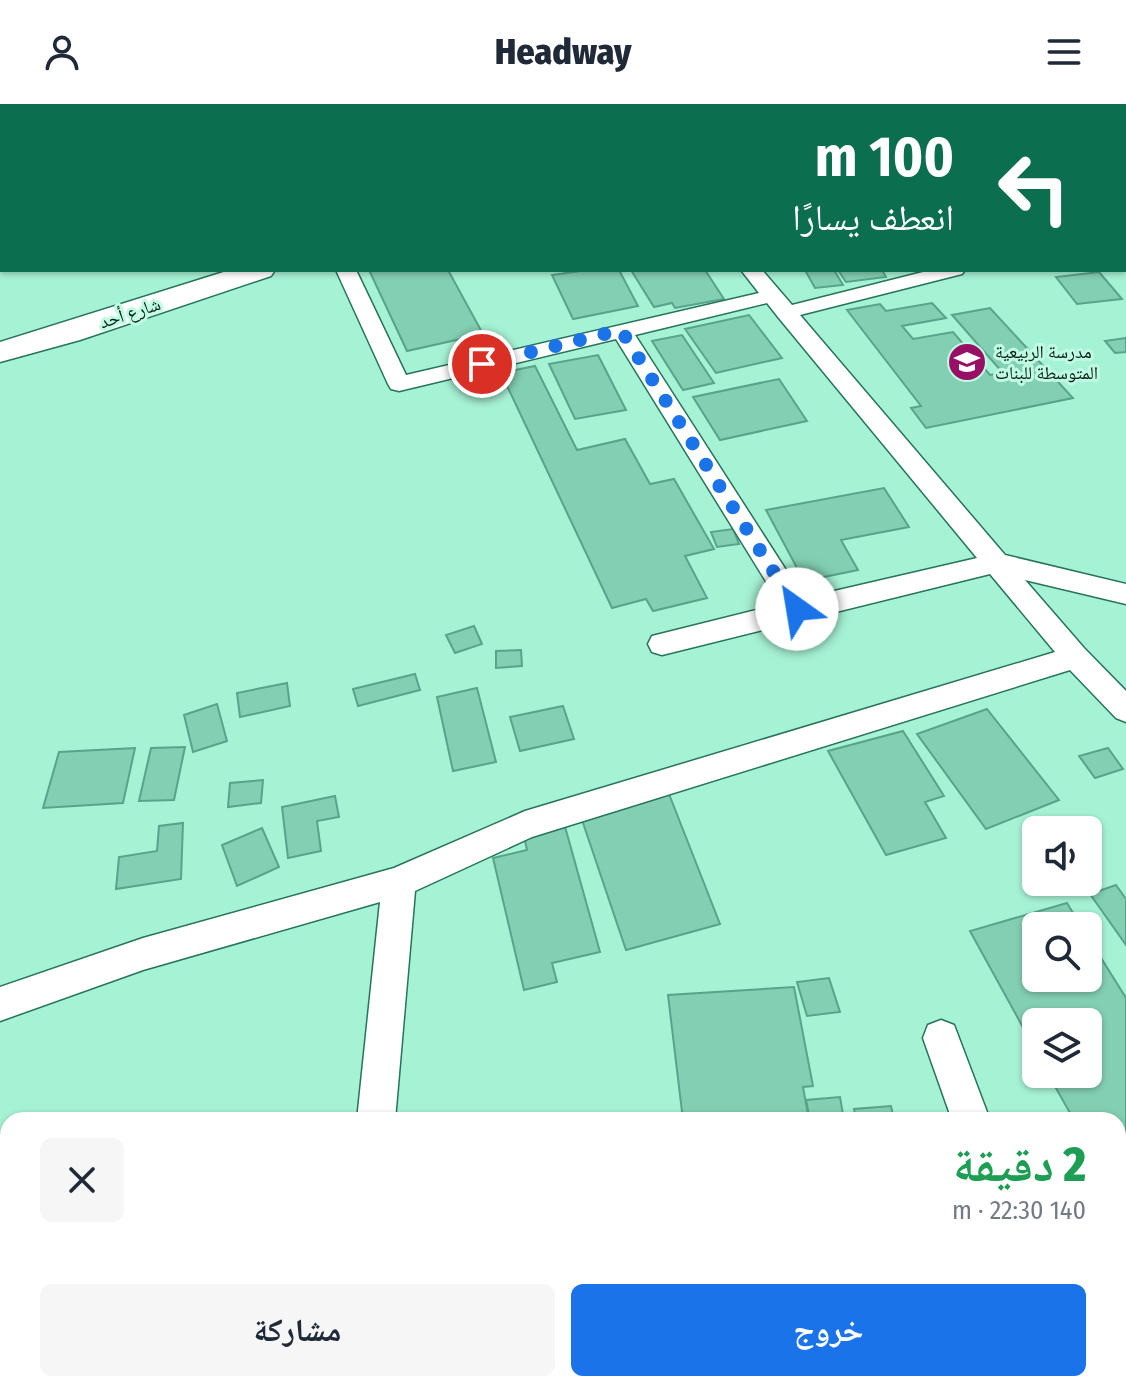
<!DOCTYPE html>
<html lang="ar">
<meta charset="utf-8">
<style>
body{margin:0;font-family:"Fira Sans Condensed","Noto Naskh Arabic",sans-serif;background:#f6f6f7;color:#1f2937;direction:rtl;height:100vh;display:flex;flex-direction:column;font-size:30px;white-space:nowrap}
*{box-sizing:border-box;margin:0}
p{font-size:26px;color:#747a83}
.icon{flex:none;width:44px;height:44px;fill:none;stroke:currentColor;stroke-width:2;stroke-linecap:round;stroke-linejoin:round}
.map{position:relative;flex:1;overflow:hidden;direction:ltr}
.details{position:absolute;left:0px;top:1008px;width:1126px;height:280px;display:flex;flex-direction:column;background:#fff;border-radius:24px 24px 0 0;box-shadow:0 2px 6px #0004;direction:rtl}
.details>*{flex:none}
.top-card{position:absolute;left:0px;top:0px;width:1126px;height:168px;box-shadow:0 2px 6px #0004;direction:rtl;background:#0b6e4f;color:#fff;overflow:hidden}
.buttons{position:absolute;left:1022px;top:712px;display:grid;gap:16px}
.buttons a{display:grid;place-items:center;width:80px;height:80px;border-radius:12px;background:#fff;box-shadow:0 2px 6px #0004;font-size:40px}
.pin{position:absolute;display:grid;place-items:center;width:68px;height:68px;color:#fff;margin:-34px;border:4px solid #fff;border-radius:50%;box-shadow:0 2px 8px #0007}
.me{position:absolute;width:88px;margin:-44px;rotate:328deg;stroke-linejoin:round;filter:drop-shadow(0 0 6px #0008)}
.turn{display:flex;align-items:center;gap:28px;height:168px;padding:0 40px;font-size:36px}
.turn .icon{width:104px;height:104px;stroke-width:2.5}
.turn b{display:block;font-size:56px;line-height:68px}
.round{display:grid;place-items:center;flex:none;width:84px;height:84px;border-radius:12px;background:#f6f6f7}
.head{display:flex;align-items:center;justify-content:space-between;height:136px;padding:0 40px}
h1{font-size:48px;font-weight:800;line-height:60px;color:#1e9e55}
.primary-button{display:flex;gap:16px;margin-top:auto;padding:16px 40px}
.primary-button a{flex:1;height:92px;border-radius:12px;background:#1a73e8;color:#fff;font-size:32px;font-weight:800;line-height:92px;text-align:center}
.primary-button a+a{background:#f6f6f7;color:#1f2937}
header{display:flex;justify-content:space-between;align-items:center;height:104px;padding:0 40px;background:#fff;font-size:36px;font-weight:800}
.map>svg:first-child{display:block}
.building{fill:#83cfb3;stroke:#59a38a;stroke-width:2}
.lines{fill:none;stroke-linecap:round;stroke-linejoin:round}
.minor-casing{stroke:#26745c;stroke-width:3}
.primary-casing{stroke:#26745c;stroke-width:3}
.minor{fill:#fff;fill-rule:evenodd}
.primary{fill:#fff;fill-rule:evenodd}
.route{stroke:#1a73e8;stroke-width:14;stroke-dasharray:0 25.2}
.labels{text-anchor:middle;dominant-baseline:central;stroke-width:6;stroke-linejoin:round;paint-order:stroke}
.far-street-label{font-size:18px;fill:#001b11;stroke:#c0fce4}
.far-poi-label{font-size:18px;fill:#001b11;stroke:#c0fce4;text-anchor:start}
</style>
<header><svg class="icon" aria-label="menu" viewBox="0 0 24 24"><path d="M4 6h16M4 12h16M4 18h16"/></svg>Headway<svg class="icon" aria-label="person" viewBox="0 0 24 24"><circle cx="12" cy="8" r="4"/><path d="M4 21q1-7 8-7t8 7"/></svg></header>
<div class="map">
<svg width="1126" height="1288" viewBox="0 0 1126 1288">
<rect width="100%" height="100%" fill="#a6f2d5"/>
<path class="building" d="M1010,0h95l2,2h-95z
M369,166h79l35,64 -76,17z
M587,166h32l19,36 -65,13 -21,-44z
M631,166h74l19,29 -49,9 -3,-5 -18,4z
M805,166h29l9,15 -28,3z
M838,166h44l4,7 -40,5z
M1099,168l23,27 -45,5 -21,-27z
M932,199l14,15 -44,8 11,13 40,-7 37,43 13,-2 -51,-58 38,-7 83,90 -147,30 -15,-20 10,-2 -74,-96 33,-6 6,7z
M749,211l33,43 -66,15 -31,-44z
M682,231l32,48 -31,7 -31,-49z
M1126,234v14l-11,1 -10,-12z
M598,251l28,55 -51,9 -26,-55z
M535,262l42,84 48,-11 25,45 24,-5 40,70 -29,7 22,42 -54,13 -7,-12 -34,9 -111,-235z
M779,275l28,42 -87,19 -27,-43z
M884,384l25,39 -68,13 17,30 -54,11 -38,-71z
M733,425l6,15 -22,3 -6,-15z
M474,522l8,18 -27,9 -9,-18z
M521,546l1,16 -26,2v-17z
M415,570l5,16 -62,16 -5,-17z
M287,579l3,23 -50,11 -3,-24z
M477,584l19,74 -43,9 -16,-74z
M217,600l10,37 -34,11 -9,-37z
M563,602l11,33 -54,12 -10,-34z
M987,605l72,91 -73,29 -69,-95z
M903,627l41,65 -19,6 21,36 -60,17 -58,-104z
M185,643l-11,53 -35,1 12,-53z
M135,644l-12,55 -80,5 16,-56z
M1108,644l15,21 -28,9 -16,-22z
M263,676l-2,23 -33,4 2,-24z
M669,690l51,130 -94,26 -45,-133z
M335,692l4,21 -22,4 4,30 -33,7 -6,-51z
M183,719l-2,56 -65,10 3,-32 38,-6 2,-25z
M564,719l36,129 -48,11 5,19 -33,8 -31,-132 34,-8 -4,-18z
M262,724l17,39 -42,19 -15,-41z
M1116,781l10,14v46l-36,-51z
M1067,799l14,23h-45v52h52v-41l38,61v205l-5,2 -3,-5v-80h-44l-26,-46h40v-52h-52v29l-66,-120z
M829,874l11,34 -33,4 -10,-34z
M794,883l19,99 -10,1 6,33h-126l-15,-125z
M840,993l4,23h-34l-4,-20z
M891,1002l3,14h-38l-2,-11z
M467,1280h225l2,8h-226z"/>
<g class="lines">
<defs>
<path id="minor" d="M618,0h16l1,2h-16z
M1124,117h2v12h-2z
M336,166h20l50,105 353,-82 -18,-23h21l30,35 139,-35h34l-3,4 -162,41 205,240 121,29v20l-101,-24 59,68 42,43v31l-10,-4 -46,-48 -538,167 -117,54 -20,229h-38l23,-218 -237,68 -143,51v-34l143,-49 251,-70 131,-57 530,-159 -65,-78 -328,81 -10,-3 -4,-8 4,-8 128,-32 -164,-265 -217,52 -8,-2 -3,-5zM767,199l11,14 199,241 -173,40 -169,-263z
M941,916l13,5 36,95h-38l-29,-82 5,-13z
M355,1280h42l1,8h-44z
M1046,1280h42l4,8h-44z"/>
<path id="primary" d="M230,166h45l-4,6 -191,64 -80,22v-20z"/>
</defs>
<use href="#minor" class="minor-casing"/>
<use href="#primary" class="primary-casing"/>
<use href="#minor" class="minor"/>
<use href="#primary" class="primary"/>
</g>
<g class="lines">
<path class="route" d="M482,260l139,-34 176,279"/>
</g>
<defs>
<symbol id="school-disc" viewBox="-11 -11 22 22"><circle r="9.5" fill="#971065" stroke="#c0fce4"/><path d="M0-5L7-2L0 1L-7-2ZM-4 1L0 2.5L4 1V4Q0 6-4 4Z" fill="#fff"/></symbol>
</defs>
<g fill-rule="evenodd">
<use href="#school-disc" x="945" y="236" width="44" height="44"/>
</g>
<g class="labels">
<g class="far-street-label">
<text transform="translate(130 209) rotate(-18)">شارع أحد</text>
</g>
<g class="far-poi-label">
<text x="995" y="248">مدرسة الربيعية<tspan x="995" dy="21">المتوسطة للبنات</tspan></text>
</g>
</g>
</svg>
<div class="buttons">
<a><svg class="icon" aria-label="sound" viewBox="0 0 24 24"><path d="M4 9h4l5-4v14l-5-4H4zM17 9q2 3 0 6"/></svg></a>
<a><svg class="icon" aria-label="search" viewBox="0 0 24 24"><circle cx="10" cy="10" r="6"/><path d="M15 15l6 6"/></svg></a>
<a><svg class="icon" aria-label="layers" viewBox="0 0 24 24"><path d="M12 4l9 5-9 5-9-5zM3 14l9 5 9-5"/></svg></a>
</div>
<div class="pin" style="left:482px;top:260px;background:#d93025"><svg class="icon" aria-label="arrive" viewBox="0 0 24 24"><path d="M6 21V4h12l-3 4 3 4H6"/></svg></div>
<svg class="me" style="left:797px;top:505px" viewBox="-20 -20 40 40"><circle r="19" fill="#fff"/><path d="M0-13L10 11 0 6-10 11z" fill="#1a73e8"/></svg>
<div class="top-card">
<div class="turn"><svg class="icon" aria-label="left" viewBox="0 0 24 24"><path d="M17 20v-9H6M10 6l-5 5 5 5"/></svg><div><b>100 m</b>انعطف يسارًا</div></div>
</div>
<section class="details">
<div class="head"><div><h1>2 دقيقة</h1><p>140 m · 22:30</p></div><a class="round"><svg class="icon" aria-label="close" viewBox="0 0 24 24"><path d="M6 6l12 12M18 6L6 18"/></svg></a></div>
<div class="primary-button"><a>خروج</a><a>مشاركة</a></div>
</section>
</div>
